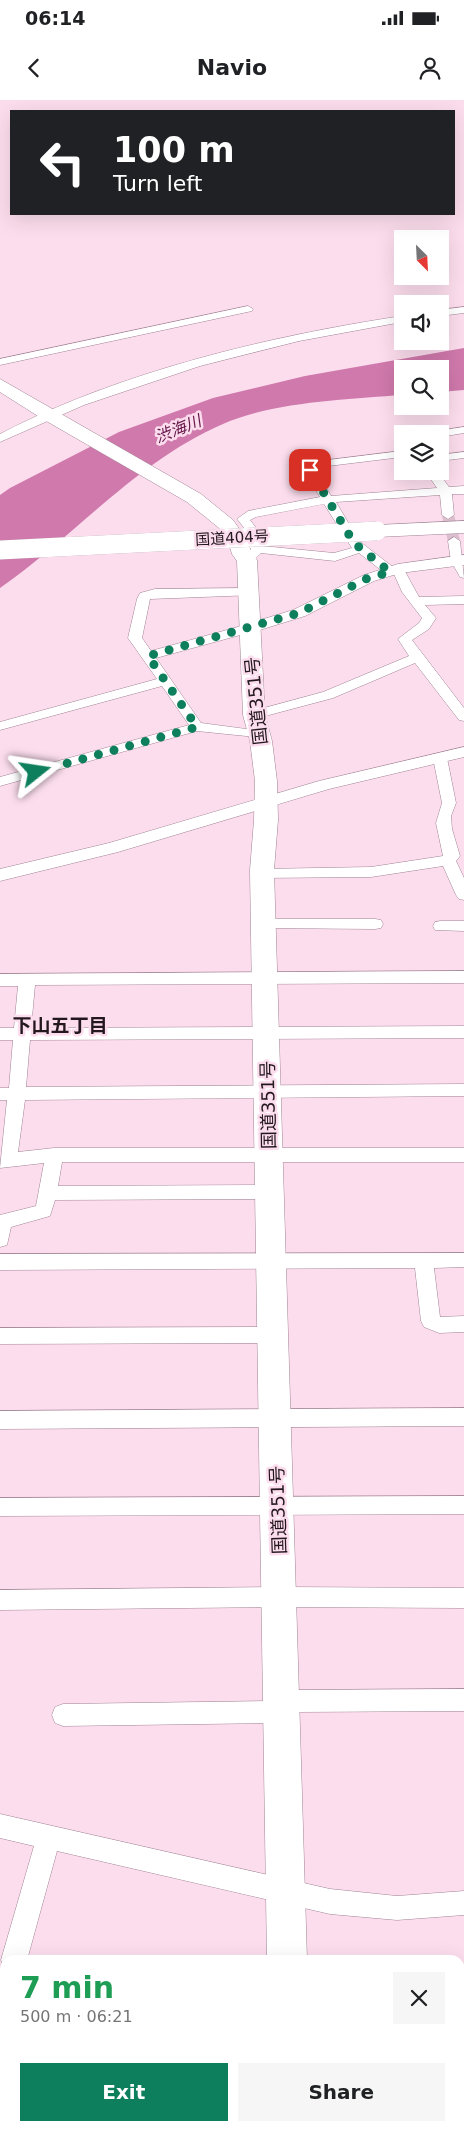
<!DOCTYPE html>
<meta charset="utf-8">
<style>
body{margin:0;font-family:"DejaVu Sans","Noto Sans JP",sans-serif;background:#f6f6f6;color:#202124;height:100vh;display:flex;flex-direction:column;font-size:19px;white-space:nowrap}
*{box-sizing:border-box;margin:0}
p{font-size:16px;color:#757577}
.icon{flex:none;width:28px;height:28px;fill:none;stroke:currentColor;stroke-width:2;stroke-linecap:round;stroke-linejoin:round}
.map{position:relative;flex:1;overflow:hidden}
.panel{position:absolute;left:0px;top:1855px;width:465px;height:176px;display:flex;flex-direction:column;background:#fff;border-radius:15px 15px 0 0;box-shadow:0 5px 20px #0002}
.panel>*{flex:none}
.top-card{position:absolute;left:10px;top:10px;width:445px;height:105px;border-radius:0px;box-shadow:0 5px 20px #0002;background:#202124;color:#fff;overflow:hidden}
.needle{width:32px;rotate:156deg}
.fabs{position:absolute;left:394px;top:130px;display:grid;gap:10px}
.fabs a{display:grid;place-items:center;width:55px;height:55px;border-radius:0px;background:#fff;box-shadow:0 5px 20px #0002;font-size:25px}
.pin{position:absolute;display:grid;place-items:center;width:42px;height:42px;color:#fff;margin:-21px;border-radius:10px;box-shadow:0 2px 8px #0006}
.me{position:absolute;width:55px;margin:-28px;rotate:75deg;stroke-linejoin:round;filter:drop-shadow(0 0 4px #0008)}
.turn{display:flex;align-items:center;gap:18px;height:105px;padding:0 20px;font-size:22px}
.turn .icon{width:65px;height:65px;stroke-width:2.5}
.turn b{display:block;font-size:35px;line-height:42px}
.round{display:grid;place-items:center;flex:none;width:52px;height:52px;border-radius:0px;background:#f6f6f6}
.headline{display:flex;align-items:center;justify-content:space-between;height:85px;padding:0 20px}
h1{font-size:30px;font-weight:800;line-height:38px;color:#1e9e55}
.action{display:flex;gap:10px;margin-top:auto;padding:10px 20px}
.action a{flex:1;height:58px;border-radius:0px;background:#0e7f5c;color:#fff;font-size:20px;font-weight:800;line-height:58px;text-align:center}
.action a+a{background:#f6f6f6;color:#202124}
.status{display:flex;justify-content:space-between;align-items:center;height:35px;padding:0 25px;background:#fff;direction:ltr}
.status svg{height:14px;fill:currentColor}
header{display:flex;justify-content:space-between;align-items:center;height:65px;padding:0 20px;background:#fff;font-size:22px;font-weight:800}
.map>svg:first-child{display:block}
.water{fill:#d079ac}
.lines{fill:none;stroke-linecap:round;stroke-linejoin:round}
.minor-tunnel{stroke:#dbbfce;stroke-width:12;stroke-dasharray:12 6;stroke-linecap:butt}
.minor-casing{stroke:#a08493;stroke-width:1}
.tertiary-casing{stroke:#a08493;stroke-width:1}
.trunk-casing{stroke:#a08493;stroke-width:1}
.minor{fill:#fff;fill-rule:evenodd}
.tertiary{fill:#fff;fill-rule:evenodd}
.trunk{fill:#fff;fill-rule:evenodd}
.trunk-bridge-casing{stroke:#a08493;stroke-width:19;stroke-linecap:butt}
.trunk-bridge{stroke:#fff;stroke-width:19}
.route{stroke:#0e7f5c;stroke-width:9;stroke-dasharray:0 16.2}
.labels{text-anchor:middle;dominant-baseline:central;stroke-width:5;stroke-linejoin:round;paint-order:stroke}
.far-street-label{font-size:15px;fill:#23181e;stroke:#fcdded}
.far-water-label{font-size:16px;font-style:italic;fill:#641549;stroke:#fcdded}
.street-label{font-size:18px;fill:#23181e;stroke:#fcdded}
.neighbourhood-label{font-size:19px;font-weight:bold;fill:#23181e;stroke:#fcdded}
</style>
<div class="status"><b>06:14</b><svg viewBox="0 0 49 12"><path d="M0 12V9h3v3zM5 12V6h3v6zM10 12V3h3v9zM15 12V0h3v12zM26 1h20v11H26zM47 4h2v5h-2z"/></svg></div>
<header><svg class="icon" aria-label="back" viewBox="0 0 24 24"><path d="M15 5l-7 7 7 7"/></svg>Navio<svg class="icon" aria-label="person" viewBox="0 0 24 24"><circle cx="12" cy="8" r="4"/><path d="M4 21q1-7 8-7t8 7"/></svg></header>
<div class="map">
<svg width="464" height="2031" viewBox="0 0 464 2031">
<rect width="100%" height="100%" fill="#fcdded"/>
<path class="water" d="M464,248v42l-24,2v-23h-38v26c-52,4 -131,7 -179,29 -86,37 -147,111 -223,164v-93l10,-7 109,-56 94,-34 92,-22z"/>
<g class="lines">
<path class="minor-tunnel" d="M448,415l6,26"/>
<defs>
<path id="minor" d="M248,206l5,3 -1,2 -252,54v-6z
M464,207v6l-24,3v-6z
M402,216v6l-103,19 -99,25 -116,39 -84,37v-8c119,-62 269,-98 402,-118z
M464,327v6l-24,4v-3h-9l6,-3z
M402,351v6l-82,10 -4,3 15,26 106,-8 -12,-17h12l12,16 15,-1v8h-12l2,21 -6,4 -6,-4 -2,-20 -104,7 23,39 34,26 9,-1 17,31 45,-1v8l-39,1 11,13 -7,11 -17,11 52,68v13l-5,-1 -44,-57 -82,35 -79,21 -5,-1 -2,-3 2,-3 74,-20 86,-36 -11,-17 21,-16 3,-5 -20,-26 -8,-18h-8l-27,-21 -24,8 -74,-8 -10,10h-8l-2,-3 10,-11 -3,-4 -3,-16 -8,-10 11,-8 72,-14 -16,-27 8,-8zM324,404l28,44 -18,5 -72,-7 -5,-17 -7,-9 6,-3z
M464,352v6l-24,3v-6z
M454,437l6,4 4,37 -4,-1 -9,-16 -3,-20z
M249,488l6,4 -1,3 -104,4 -8,39 9,13 94,-26h10l2,3 -2,3 -99,27 45,65 60,8 5,1 2,3 -2,3 -69,-7 -197,55v-9l189,-52 -27,-39 -162,44v-8l157,-43 -29,-41 9,-39 3,-6 15,-4z
M440,654l7,4 9,45 -5,13 1,13 8,27 -4,5 8,17v22l-5,-1 -3,-4 -13,-29 -72,11 -115,1 -3,-4 3,-4 5,-1 110,-2 72,-11 -7,-33 6,-20 -9,-45z
M264,819h111l6,1 2,4 -2,4 -6,1 -117,-1 -2,-4 2,-4z
M441,821h23v10l-29,-1 -2,-4 2,-4z
M464,871v12l-429,2 -4,43 433,-2v12l-434,2 -4,47 438,-3v12l-439,4 -7,52 36,-4h410v14h-402l-4,24 212,-1 6,2 3,5 -3,5 -6,2 -215,1 -5,16 -39,11 -4,18 -7,2v-32l36,-9 8,-43 -44,5 7,-68h-7v-12h9l4,-48h-13v-12h14l4,-42h-18v-12z
M464,1153v14l-30,1 6,49 24,-1v16l-25,1 -15,-6 -3,-6 -6,-53 -415,2v-16z
M274,1227l7,2 3,6 -3,6 -7,2 -274,1v-16z
M464,1308v18l-464,3v-18z
M464,1396v18l-464,2v-18z
M280,1487l184,1v20l-184,-1 -280,3v-20z
M464,1589v22l-168,1c-9,1 -14,8 -22,11l-211,3 -8,-3 -3,-8 3,-8 8,-3 206,-3 6,-6 21,-5z
M0,1714l330,75 67,7 67,-5v24l-67,5 -67,-6 -273,-63 -30,109h-22v9l-4,-9 33,-114 -34,-8z
M5,1879v42l-5,2v-42z
M0,1927l5,2v26l-5,-2z
M460,1928h4v26h-4z
M98,2026h26l-1,5h-26z"/>
<path id="tertiary" d="M464,455v10l-64,8 -26,8 -69,35 -55,17 -8,-5 2,-3 49,-15 71,-35 34,-11z
M464,647v10l-135,32 -211,63 -118,29v-12l109,-26 210,-62z"/>
<path id="trunk" d="M0,279l201,115 32,26 15,21 3,12 6,7 8,155 7,26 5,40 1,39 -4,50 33,1090h-40l-17,-1090 4,-50 1,-39 -5,-40 -7,-26 -6,-154 -5,-7 -4,-13 -9,-13 -32,-26 -146,-84 -41,-26z
M464,421v12l-87,4 -7,-2 -3,-4 3,-4 7,-2z
M257,2026h42v5h-42z"/>
</defs>
<use href="#minor" class="minor-casing"/>
<use href="#tertiary" class="tertiary-casing"/>
<use href="#trunk" class="trunk-casing"/>
<use href="#minor" class="minor"/>
<use href="#tertiary" class="tertiary"/>
<use href="#trunk" class="trunk"/>
<defs>
<path id="trunk-bridge" d="M0,450l377,-19"/>
</defs>
<use href="#trunk-bridge" class="trunk-bridge-casing"/>
<use href="#trunk-bridge" class="trunk-bridge"/>
</g>
<g class="lines">
<path class="route" d="M36,672l161,-45 -49,-71 151,-43 69,-35 22,-6 -36,-29 -44,-73"/>
</g>
<g class="labels">
<g class="far-street-label">
<text transform="translate(232 438) rotate(-3)">国道404号</text>
</g>
<g class="far-water-label">
<text transform="translate(178 329) rotate(-22)">渋海川</text>
</g>
<g class="street-label">
<text transform="translate(256 601) rotate(-96)">国道351号</text>
<text transform="translate(268 1005) rotate(-91)">国道351号</text>
<text transform="translate(278 1410) rotate(-92)">国道351号</text>
</g>
<g class="neighbourhood-label">
<text x="60" y="925">下山五丁目</text>
</g>
</g>
</svg>
<div class="fabs">
<a><svg class="needle" viewBox="-14 -14 28 28"><path d="M0-13l5 13h-10z" fill="#e53935"/><path d="M0 13l5-13h-10z" fill="#757577"/></svg></a>
<a><svg class="icon" aria-label="sound" viewBox="0 0 24 24"><path d="M4 9h4l5-4v14l-5-4H4zM17 9q2 3 0 6"/></svg></a>
<a><svg class="icon" aria-label="search" viewBox="0 0 24 24"><circle cx="10" cy="10" r="6"/><path d="M15 15l6 6"/></svg></a>
<a><svg class="icon" aria-label="layers" viewBox="0 0 24 24"><path d="M12 4l9 5-9 5-9-5zM3 14l9 5 9-5"/></svg></a>
</div>
<div class="pin" style="left:310px;top:370px;background:#d93025"><svg class="icon" aria-label="arrive" viewBox="0 0 24 24"><path d="M6 21V4h12l-3 4 3 4H6"/></svg></div>
<svg class="me" style="left:36px;top:672px" viewBox="-20 -20 40 40"><path d="M0-17L14 15 0 8-14 15z" fill="#0e7f5c" stroke="#fff" stroke-width="4"/></svg>
<div class="top-card">
<div class="turn"><svg class="icon" aria-label="left" viewBox="0 0 24 24"><path d="M17 20v-9H6M10 6l-5 5 5 5"/></svg><div><b>100 m</b>Turn left</div></div>
</div>
<section class="panel">
<div class="headline"><div><h1>7 min</h1><p>500 m · 06:21</p></div><a class="round"><svg class="icon" aria-label="close" viewBox="0 0 24 24"><path d="M6 6l12 12M18 6L6 18"/></svg></a></div>
<div class="action"><a>Exit</a><a>Share</a></div>
</section>
</div>
